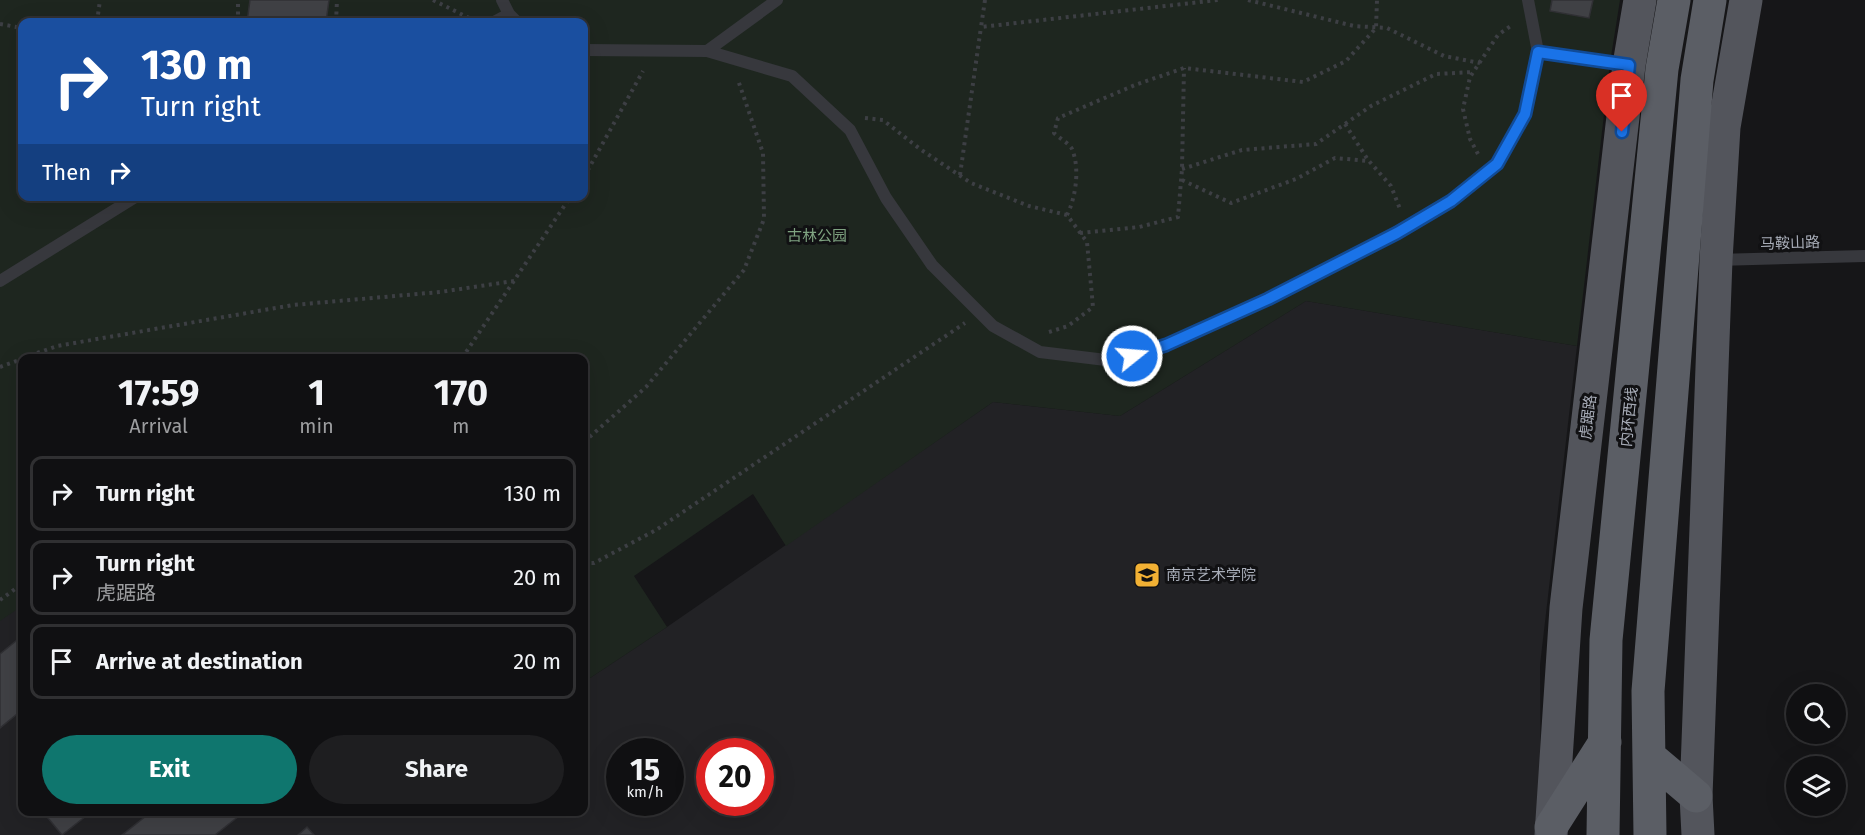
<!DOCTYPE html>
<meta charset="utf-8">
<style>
body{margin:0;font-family:"Fira Sans","Noto Sans SC",sans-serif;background:#1e1e20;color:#f1f3f6;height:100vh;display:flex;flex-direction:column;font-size:22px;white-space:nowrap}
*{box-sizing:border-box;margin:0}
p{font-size:20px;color:#9c9d9f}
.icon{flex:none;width:33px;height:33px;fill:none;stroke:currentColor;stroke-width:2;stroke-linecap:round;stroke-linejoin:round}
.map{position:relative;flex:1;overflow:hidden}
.side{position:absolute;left:18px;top:354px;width:570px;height:462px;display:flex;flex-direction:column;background:#101012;border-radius:12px;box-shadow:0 6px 24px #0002,0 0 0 2px #303032}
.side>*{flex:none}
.banner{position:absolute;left:18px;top:18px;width:570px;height:183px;border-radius:12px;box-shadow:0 6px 24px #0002,0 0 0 2px #303032;background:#1a4fa0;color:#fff;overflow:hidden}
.fabs{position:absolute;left:1786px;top:684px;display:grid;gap:12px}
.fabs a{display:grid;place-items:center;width:60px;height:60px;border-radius:50%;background:#101012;box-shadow:0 6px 24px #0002,0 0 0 2px #303032;font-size:30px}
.speed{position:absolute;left:606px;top:738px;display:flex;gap:12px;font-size:30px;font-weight:700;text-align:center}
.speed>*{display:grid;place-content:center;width:78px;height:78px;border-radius:50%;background:#101012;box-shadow:0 6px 24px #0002,0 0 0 2px #303032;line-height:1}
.speed small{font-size:15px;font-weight:400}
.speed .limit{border:9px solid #d22;background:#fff;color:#111}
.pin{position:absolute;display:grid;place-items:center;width:51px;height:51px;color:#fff;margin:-62px -26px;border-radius:50% 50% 50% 0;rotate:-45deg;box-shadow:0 0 6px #0007}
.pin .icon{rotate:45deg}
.me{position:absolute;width:66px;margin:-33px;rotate:73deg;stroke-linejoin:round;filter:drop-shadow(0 0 4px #0008)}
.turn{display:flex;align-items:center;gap:21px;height:126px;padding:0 24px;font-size:27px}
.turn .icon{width:78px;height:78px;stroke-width:2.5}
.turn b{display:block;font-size:42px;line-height:51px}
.then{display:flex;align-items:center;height:57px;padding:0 24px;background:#0003;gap:12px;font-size:22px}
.eta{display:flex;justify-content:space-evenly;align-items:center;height:102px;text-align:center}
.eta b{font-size:36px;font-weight:700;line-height:42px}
.action{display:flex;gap:12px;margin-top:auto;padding:12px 24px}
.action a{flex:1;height:69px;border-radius:36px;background:#0f766e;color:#fff;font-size:24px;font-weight:700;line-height:69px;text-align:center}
.action a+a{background:#1e1e20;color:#f1f3f6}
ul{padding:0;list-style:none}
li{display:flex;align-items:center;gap:18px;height:75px;margin:0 12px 9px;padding:0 12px;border:3px solid #303032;border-radius:12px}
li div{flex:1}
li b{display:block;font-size:22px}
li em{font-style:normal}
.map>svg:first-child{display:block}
.built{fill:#222225;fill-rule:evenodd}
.green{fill:#1e261f;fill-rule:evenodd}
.building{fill:#404145;stroke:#303034;stroke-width:1.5}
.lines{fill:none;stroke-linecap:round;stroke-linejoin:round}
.path{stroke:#3d3f44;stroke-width:4;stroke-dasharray:3 4.5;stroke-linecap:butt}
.service{stroke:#37383d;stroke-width:12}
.primary{stroke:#53555c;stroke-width:33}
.trunk{stroke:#5b5e65;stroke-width:33}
.route-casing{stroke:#114b97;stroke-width:15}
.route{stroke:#1a73e8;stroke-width:10}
.labels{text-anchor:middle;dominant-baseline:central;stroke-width:6;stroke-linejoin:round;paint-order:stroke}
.park-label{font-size:15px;fill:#7fa381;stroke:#111113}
.street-label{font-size:15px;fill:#a8adb8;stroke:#111113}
.poi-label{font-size:15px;fill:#a8adb8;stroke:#111113;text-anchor:start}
</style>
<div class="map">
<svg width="1865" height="835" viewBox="0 0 1865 835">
<rect width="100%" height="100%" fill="#161618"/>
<path class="built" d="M1306,301l271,45 -37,319 1,170h-1541v-216l22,-14v207h562v-130l83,-55 326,-225 127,14zM620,752h50v50h-50zM710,752h50v50h-50z"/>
<path class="green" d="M0,0h1620l-10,63 -33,283 -271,-45 -186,115 -127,-14 -207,144 -33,-52 -119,82 33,51 -83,55v-324h-562v248l-22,15zM22,22h562v174h-562z"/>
<path class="building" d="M250,0h79l-3,22h-79z
M1552,0h41l-4,18 -39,-7z
M22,636v74l-22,18v-74z
M43,812h48l-29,23z
M151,812h93l-29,23h-93z
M307,827l7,8h-16z"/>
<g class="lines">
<path class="path" d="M433,0l42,21
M985,0l-4,27 237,-27
M1248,0l106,26 33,2 57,28 36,7
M97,22l3,-22
M238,22v-22
M336,22l1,-22
M0,24l22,4
M865,118l18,2 37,29 51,34 58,23 38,9
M1345,124l23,36
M1478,154l-8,-15 -7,-30 7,-32 28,-42 14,-10
M1182,169l60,-19 74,-6 55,-38 65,-32 37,-2
M960,175l21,-148
M584,177l59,-106
M1182,180l49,23 65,-24 39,-21 34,3 22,25 9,23
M1080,233l59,-6 39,-10 4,-48 2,-101
M1049,332l19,-6 25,-19 -6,-65 -20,-27c9,-18 13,-47 5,-66 -3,-6 -13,-11 -18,-16l4,-15 77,-33 49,-17 119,14 43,-21 30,-33 1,-28
M23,358l34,-12 236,-41 147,-13 74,-11
M462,358l109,-162
M0,367l22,-8
M584,442l62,-55 98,-117 20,-51 -1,-66 -25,-73
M584,563h10l62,-33 309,-207
M0,600l22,-16"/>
<path class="service" d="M502,0l7,14 8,8
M1528,0l10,52 88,13
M494,22l15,-8
M584,50l123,1 85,25 58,54 36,68 46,67 61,61 47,26 74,9 52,-16 102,-46 129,-66 54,-32 46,-37 28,-50 13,-62
M707,51l70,-51
M1717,260l148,-4
M0,281l137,-85"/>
<path class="primary" d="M1551,835l15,-227 63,-543 11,-65
M1698,835l-2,-39 20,-536 8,-133 22,-127"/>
<path class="trunk" d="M1650,757l46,39
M1551,827l54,-85
M1603,835l3,-195 56,-571 12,-69
M1650,835l-2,-144 49,-611 13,-80"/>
</g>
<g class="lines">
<defs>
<path id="route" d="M1132,356l34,-11 102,-46 129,-66 54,-32 46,-37 28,-50 13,-62 91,13 -7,67"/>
</defs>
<use href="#route" class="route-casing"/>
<use href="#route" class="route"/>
</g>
<defs>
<symbol id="university-square" viewBox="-11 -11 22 22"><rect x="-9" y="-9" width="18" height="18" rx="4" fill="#f2b134" stroke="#111113"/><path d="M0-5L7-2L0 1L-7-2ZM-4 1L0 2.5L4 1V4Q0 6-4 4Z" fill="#111"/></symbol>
</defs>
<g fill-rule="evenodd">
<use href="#university-square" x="1132" y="560" width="30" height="30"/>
</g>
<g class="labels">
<g class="park-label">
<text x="817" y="236">古林公园</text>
</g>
<g class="street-label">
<text transform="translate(1790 243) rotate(-2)">马鞍山路</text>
<text transform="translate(1588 417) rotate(-83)">虎踞路</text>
<text transform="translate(1629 417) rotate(-84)">内环西线</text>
</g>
<g class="poi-label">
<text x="1166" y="575">南京艺术学院</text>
</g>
</g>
</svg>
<div class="fabs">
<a><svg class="icon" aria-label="search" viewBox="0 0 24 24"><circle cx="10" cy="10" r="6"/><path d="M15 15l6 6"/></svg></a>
<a><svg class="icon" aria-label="layers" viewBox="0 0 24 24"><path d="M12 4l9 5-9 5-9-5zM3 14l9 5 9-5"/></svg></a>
</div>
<div class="speed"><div>15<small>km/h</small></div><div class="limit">20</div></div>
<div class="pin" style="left:1622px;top:132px;background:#d93025"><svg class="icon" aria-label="arrive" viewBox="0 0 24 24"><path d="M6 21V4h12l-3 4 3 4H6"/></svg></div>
<svg class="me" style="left:1132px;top:356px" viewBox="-20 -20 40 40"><circle r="17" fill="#1a73e8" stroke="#fff" stroke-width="3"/><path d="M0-11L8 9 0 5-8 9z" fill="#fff"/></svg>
<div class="banner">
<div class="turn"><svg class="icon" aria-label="right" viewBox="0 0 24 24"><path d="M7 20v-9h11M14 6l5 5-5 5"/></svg><div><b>130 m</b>Turn right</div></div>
<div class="then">Then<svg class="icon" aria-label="right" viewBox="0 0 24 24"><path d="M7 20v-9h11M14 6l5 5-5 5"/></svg></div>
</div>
<section class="side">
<div class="eta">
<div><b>17:59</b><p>Arrival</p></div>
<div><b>1</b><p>min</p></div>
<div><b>170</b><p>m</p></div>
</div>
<ul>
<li><svg class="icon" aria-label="right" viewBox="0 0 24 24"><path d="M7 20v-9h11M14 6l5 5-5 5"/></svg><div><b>Turn right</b></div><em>130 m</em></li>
<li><svg class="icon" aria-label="right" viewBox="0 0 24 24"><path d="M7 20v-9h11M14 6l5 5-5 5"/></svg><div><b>Turn right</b><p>虎踞路</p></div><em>20 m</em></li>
<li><svg class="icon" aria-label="arrive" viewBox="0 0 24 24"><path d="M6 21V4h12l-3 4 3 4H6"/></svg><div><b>Arrive at destination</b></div><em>20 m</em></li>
</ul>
<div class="action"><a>Exit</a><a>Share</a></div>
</section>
</div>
